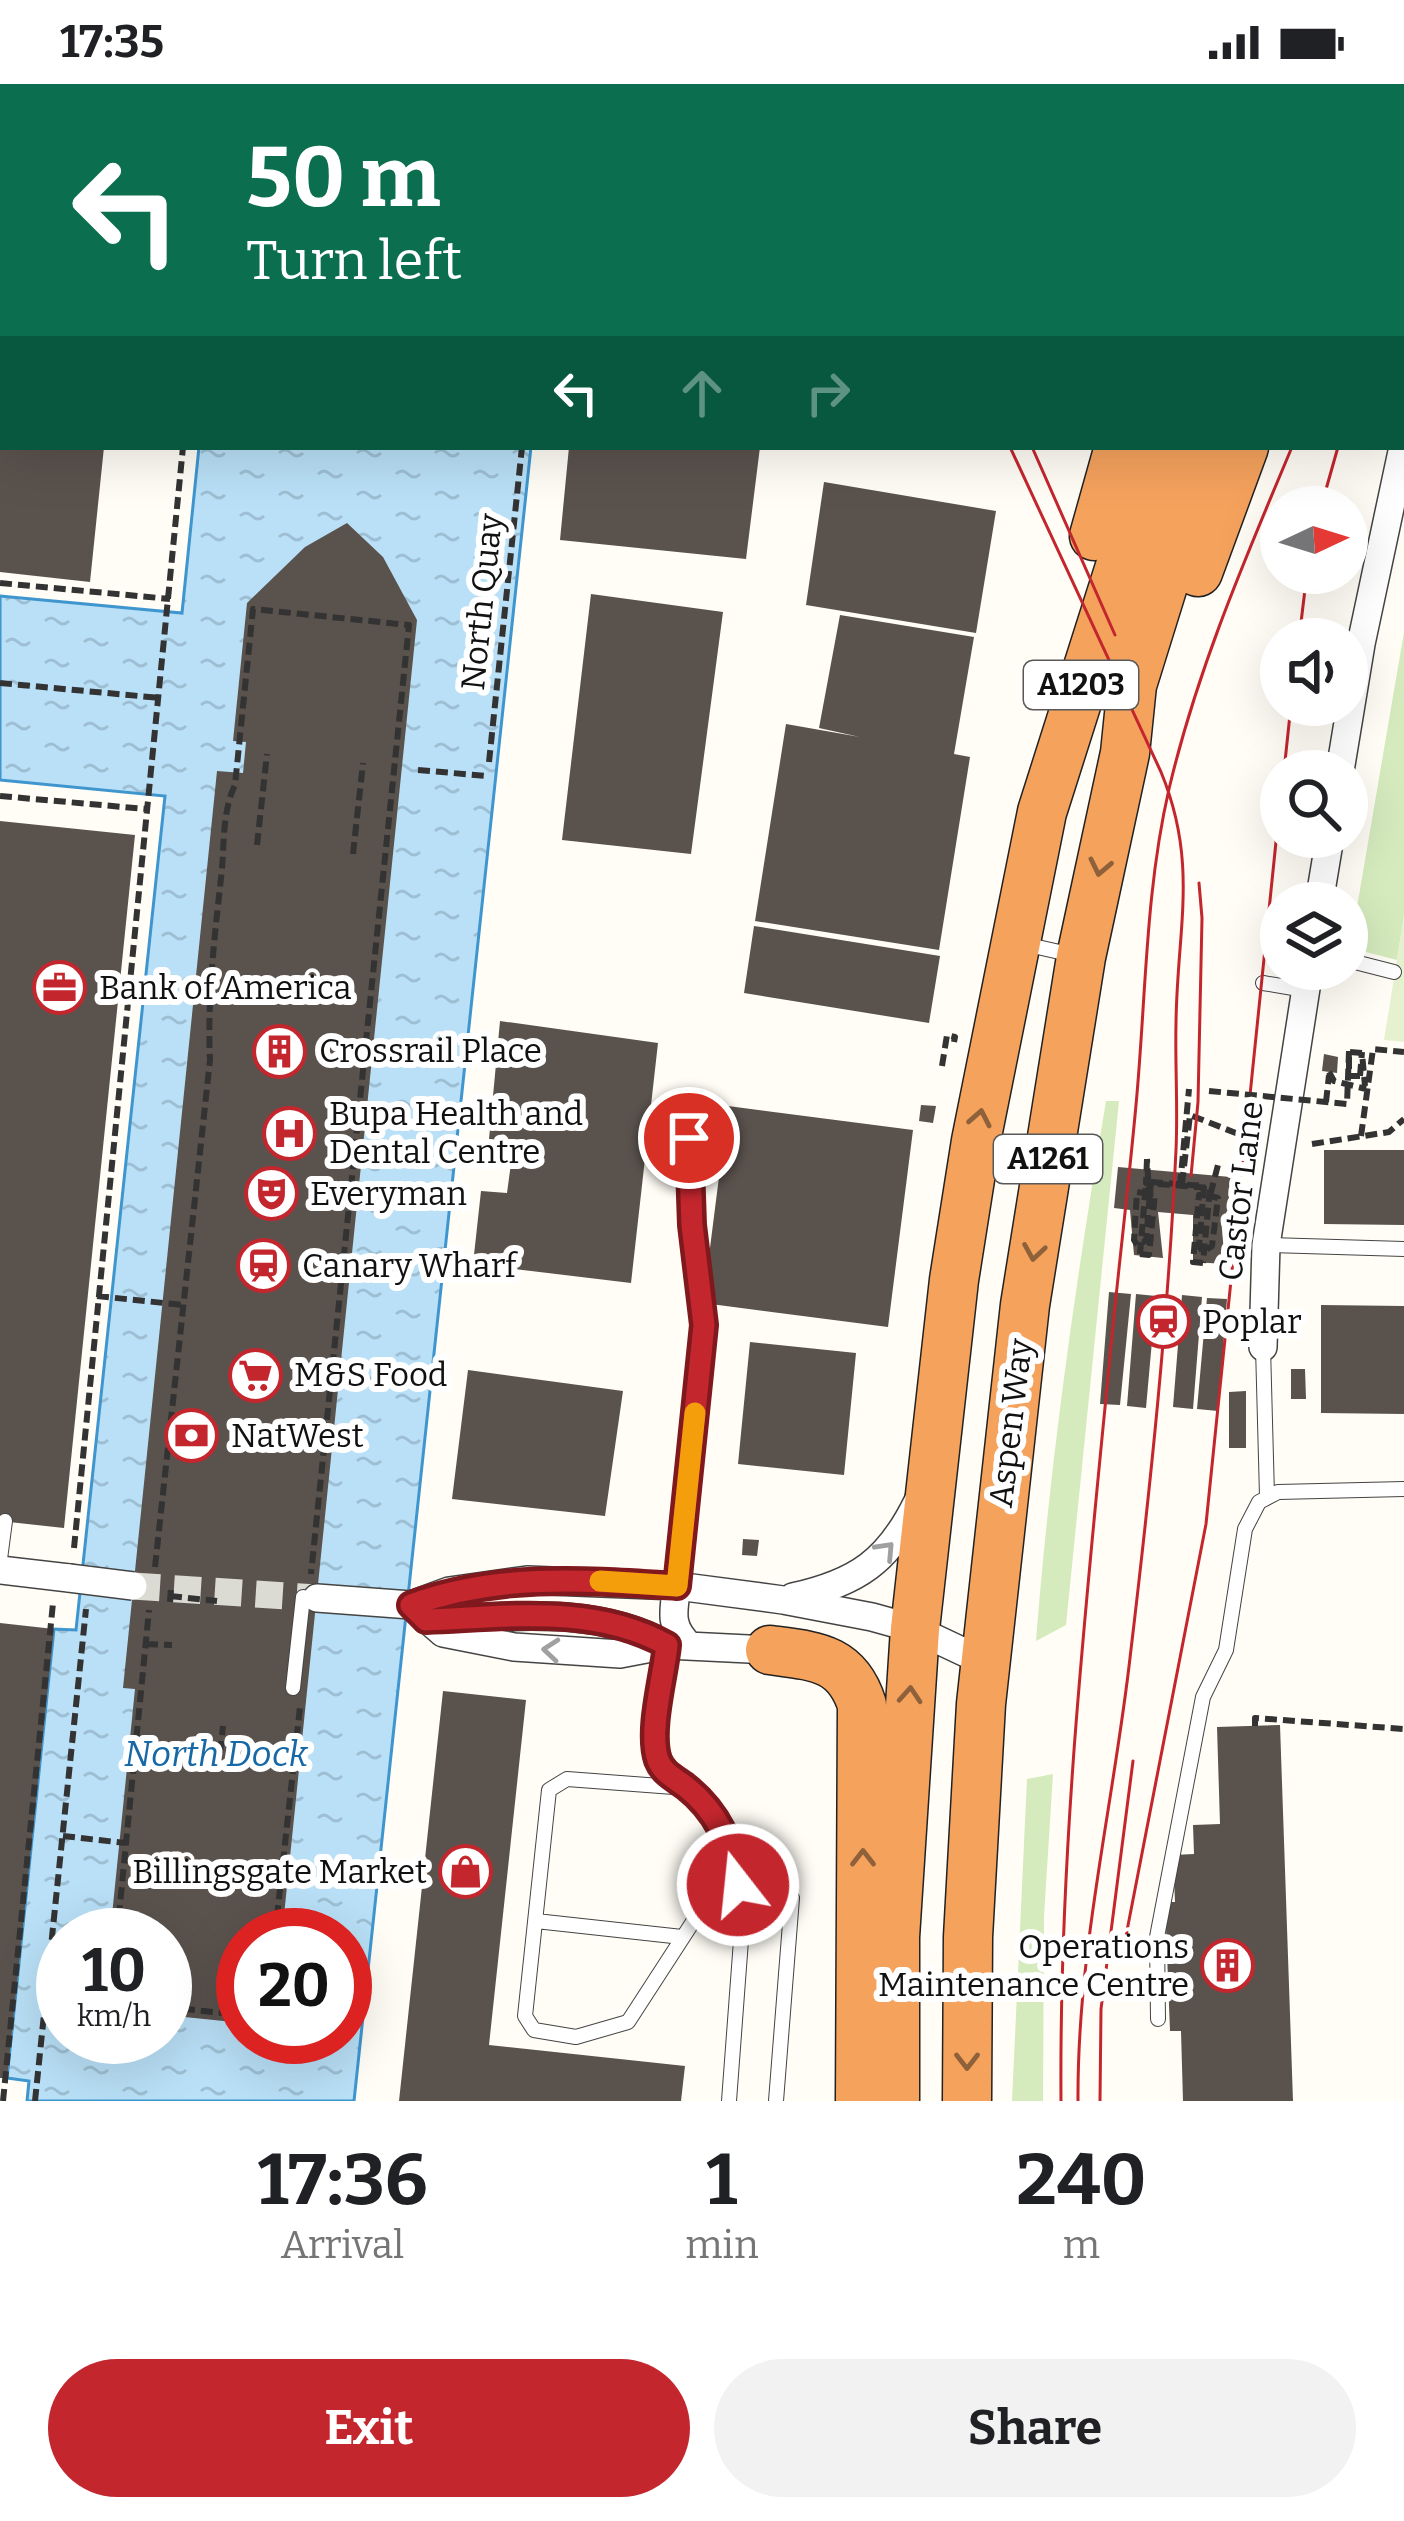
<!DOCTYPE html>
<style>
body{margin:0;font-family:Bitter,serif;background:#f2f2f2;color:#202124;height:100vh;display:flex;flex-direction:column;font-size:45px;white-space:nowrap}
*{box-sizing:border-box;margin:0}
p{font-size:39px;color:#757577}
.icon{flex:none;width:66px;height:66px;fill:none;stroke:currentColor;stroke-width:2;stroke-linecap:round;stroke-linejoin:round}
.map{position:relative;height:2017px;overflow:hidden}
.sheet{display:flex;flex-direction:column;background:#fff;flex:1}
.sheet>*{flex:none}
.hud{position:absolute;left:0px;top:0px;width:1404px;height:366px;box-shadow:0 12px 48px #0002;background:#0b6e4f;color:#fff;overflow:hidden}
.needle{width:78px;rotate:86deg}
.controls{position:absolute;left:1260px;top:402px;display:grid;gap:24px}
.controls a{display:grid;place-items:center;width:108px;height:108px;border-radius:50%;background:#fff;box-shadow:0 12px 48px #0002;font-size:60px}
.speed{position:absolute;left:36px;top:1824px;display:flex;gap:24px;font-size:60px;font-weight:700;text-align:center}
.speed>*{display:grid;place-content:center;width:156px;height:156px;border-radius:50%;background:#fff;box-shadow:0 12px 48px #0002;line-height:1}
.speed small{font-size:30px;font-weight:400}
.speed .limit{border:18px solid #d22;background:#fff;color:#111}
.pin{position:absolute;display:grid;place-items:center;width:102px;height:102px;color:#fff;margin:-51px;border:6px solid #fff;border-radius:50%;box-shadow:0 3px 12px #0007}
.me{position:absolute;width:132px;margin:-66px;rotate:344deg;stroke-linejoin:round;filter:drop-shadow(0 0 9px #0008)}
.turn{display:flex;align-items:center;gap:42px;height:252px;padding:0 48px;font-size:54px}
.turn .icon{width:156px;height:156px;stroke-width:2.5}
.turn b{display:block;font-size:84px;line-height:102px}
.lanes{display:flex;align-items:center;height:114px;padding:0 48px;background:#0003;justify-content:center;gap:60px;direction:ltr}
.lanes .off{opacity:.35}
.eta{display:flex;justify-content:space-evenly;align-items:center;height:204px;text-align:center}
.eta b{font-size:72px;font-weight:700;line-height:84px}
.cta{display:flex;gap:24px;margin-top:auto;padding:24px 48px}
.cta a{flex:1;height:138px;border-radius:72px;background:#c4262e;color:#fff;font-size:48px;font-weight:700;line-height:138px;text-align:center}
.cta a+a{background:#f2f2f2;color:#202124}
.status{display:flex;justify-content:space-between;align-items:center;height:84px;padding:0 60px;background:#fff;direction:ltr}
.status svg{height:33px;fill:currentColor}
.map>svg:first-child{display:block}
.grass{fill:#d5ebbd}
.pitch{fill:#e6f2cf}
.water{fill:url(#water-ripples);stroke:#3f96cf;stroke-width:3;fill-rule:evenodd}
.building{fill:#5a524d}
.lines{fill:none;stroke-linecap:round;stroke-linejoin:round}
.street-tunnel{stroke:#dbdad3;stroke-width:27;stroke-dasharray:27 14;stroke-linecap:butt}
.lane-casing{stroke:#444;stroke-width:16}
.street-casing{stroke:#444;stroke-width:30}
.highway-casing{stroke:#222;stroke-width:51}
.path{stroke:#333;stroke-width:6;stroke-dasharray:12 6;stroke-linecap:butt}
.lane{stroke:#fff;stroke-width:14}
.street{stroke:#fff;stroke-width:27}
.highway{stroke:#f5a25d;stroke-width:48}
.tram{stroke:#c4262e;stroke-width:3}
.street-bridge-casing{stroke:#444;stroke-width:30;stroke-linecap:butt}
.path-bridge{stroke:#333;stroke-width:6;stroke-dasharray:12 6;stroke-linecap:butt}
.street-bridge{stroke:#fff;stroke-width:27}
.oneway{stroke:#8e613b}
.oneway2{stroke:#a0a0a0}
.route-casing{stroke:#7f191e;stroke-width:30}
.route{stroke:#c4262e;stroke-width:21}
.slow{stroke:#f59e0b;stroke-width:21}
.labels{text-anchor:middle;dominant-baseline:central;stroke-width:12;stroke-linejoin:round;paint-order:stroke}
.shield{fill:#fff;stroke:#585858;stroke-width:3}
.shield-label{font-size:30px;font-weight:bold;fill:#111}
.street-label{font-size:33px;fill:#111;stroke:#fff}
.poi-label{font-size:33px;fill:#111;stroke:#fff;text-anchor:start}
.water-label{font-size:36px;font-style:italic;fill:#1768a6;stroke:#fff}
</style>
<div class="status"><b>17:35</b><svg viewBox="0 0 49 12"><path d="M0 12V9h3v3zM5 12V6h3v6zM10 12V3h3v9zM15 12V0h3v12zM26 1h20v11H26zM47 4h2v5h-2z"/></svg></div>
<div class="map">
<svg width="1404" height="2017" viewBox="0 0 1404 2017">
<defs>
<pattern id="water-ripples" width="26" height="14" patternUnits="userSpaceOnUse" patternTransform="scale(3)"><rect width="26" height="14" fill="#b9e0f7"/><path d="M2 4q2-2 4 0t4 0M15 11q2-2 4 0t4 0" fill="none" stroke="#9ebfd3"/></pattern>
</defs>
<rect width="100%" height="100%" fill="#fffdf5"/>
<path class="grass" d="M1404,548v284l-7,44 -47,-12z
M1106,1017h13l-53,524 -30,16c14,-181 40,-361 70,-540z
M1053,1690l-9,142 -1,185h-31l15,-322z"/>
<path class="pitch" d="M1404,832v126l-20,-2z"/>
<path class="water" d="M237,0h331l-332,3z
M199,363h332l-177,1654h-327l2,-20 -22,-3 47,-449 22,1 89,-834 -165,-16v-184l182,17zM63,1851h102v102h-102zM243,1851h102v102h-102z"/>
<path class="building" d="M0,363h104l-14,135 -90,-10z
M569,363h191l-14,112 -186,-19z
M824,398l172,29 -20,122 -170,-28z
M347,439l36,34 34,63 -135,1315h-39v88l-78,-8v-80h-55l25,-246 -12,-1 94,-917 26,2 3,-31 -13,-1 14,-138 58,-56z
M591,510l132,18 -32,242 -129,-14z
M840,531l134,22 -20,117 16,3 -31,193 -184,-29 31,-197 74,13 -41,-9z
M0,737l135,14 -71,693 -64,-7z
M754,842l186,30 -11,67 -185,-30z
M500,937l158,22 -27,240 -158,-19 8,-73 26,2 7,-52 -25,-2z
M1324,970l14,3 -1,16 -15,-2z
M921,1021l15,1 -3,17 -14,-2z
M728,1022l185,24 -25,197 -185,-24z
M1324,1066h80v75l-80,-1z
M1118,1083l124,11 -4,41 -17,-1 4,46 -32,-2v-47l-35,-3 5,46 -29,-3 -4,-45 -16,-2z
M1109,1208l22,2 -11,111 -20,-1z
M1136,1210l20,2 -10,112 -19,-2z
M1182,1211l20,2 -9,112 -20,-2z
M1207,1214l20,1 -9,112 -21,-2z
M1321,1221l83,1v108l-83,-1z
M750,1258l106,11 -12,122 -106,-11z
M1291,1285h14l1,30h-15z
M468,1286l155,21 -18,125 -153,-17z
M1246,1307v57h-17v-56z
M743,1455l16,1 -2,16 -15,-1z
M0,1539l54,6 -47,449h-7z
M443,1607l83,9 -37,345 196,21 -4,35h-282z
M1280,1641l13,376h-110l-2,-70h-11l-5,-129h10l-2,-47 21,-1 -1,-29 27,-1 -3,-97z"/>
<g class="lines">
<path class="street-tunnel" d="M133,1502l184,12"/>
<defs>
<path id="lane" d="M978,3l1,-3
M1029,3l3,-3
M1024,860l49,11
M1347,876l47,12
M1263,899l42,7
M1266,1161l138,4
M1263,1263l4,149
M0,1475l5,-38
M677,1502l27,-261 -12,-100 -3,-116
M667,1561l-11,85 1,28 10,16 39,33 29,50 7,70 -13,174
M293,1604l10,-91
M687,1704l-120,-9 -18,11 -24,226 9,14 42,7 52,-15 107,-165 34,8 23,33 -16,203
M536,1837l146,16
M1158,1935l-1,-82 46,-240 23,-47 19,-121 14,-27 19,-10 126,-3"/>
<path id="street" d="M1340,687l21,-127 43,-202
M1319,819l11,-66
M1263,1263l3,-102 43,-276
M0,1486l69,8
M677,1502c-4,26 -8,41 13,60
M793,1513c64,-14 96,-36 125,-96
M317,1514l94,7 38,-14 78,-11 150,6 106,14 89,17 43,12 70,33
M411,1521l32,28 71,14 106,7 47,-9 103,5
M426,1536c82,-2 167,-16 241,25"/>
<path id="highway" d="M1226,3v-3
M1308,3l1,-3
M1351,3l1,-3
M1401,4l2,-4
M1401,159l3,2
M1094,452l25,-89
M1198,488l46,-125
M770,1566c45,6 77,7 92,55l-2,396
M895,2017v-164l20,-308 39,-349 22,-139 66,-329 116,-365
M967,2017l1,-164 13,-233 44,-399 56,-348 44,-204 7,-68 74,-238"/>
</defs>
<use href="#lane" class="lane-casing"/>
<use href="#street" class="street-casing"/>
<use href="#highway" class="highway-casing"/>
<path class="path" d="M221,3v-3
M608,3v-3
M0,92l3,1
M0,499l170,16
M0,599l160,15
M489,678l33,-315
M418,686l69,6
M0,712l146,13
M257,761l10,-91
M353,770l10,-91
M942,982l5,-31 8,2 -1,5
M1329,988l5,9 32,8
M1360,992h-11v-24l13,1 3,33
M1326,1018l3,-27
M1361,1052l12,-87 31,3
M1312,1060l77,-12 15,-13
M1151,1098l53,4
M1182,1100l8,-69 61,24
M1204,1102l-5,60 4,6 9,-6 6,-48 -8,-2
M1149,1110l-12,-2 -3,48 3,5 9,-4 5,-59
M1140,1170l9,1 6,-61h-6l-2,-35
M1203,1179l-10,-1 6,-67 11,1 9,-35
M97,1212l86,9
M74,1464l109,-1101
M155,1483l55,-507c-3,-64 5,-127 12,-191 2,-27 1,-60 13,-84l18,-176 156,16 -98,949
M170,1512l47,5
M170,1518l1,-14
M146,1560l26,1
M1255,1642v-8l149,11
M136,1658l157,20
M220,1669l3,-27
M63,1752l62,7
M117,1851l32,-325
M275,1851l25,-228
M165,1923l78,8
M3,2017l50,-498
M35,2017l51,-492"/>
<use href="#lane" class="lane"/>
<use href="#street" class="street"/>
<use href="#highway" class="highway"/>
<path class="tram" d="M1130,3l1,-3
M1153,3v-3
M1180,3l1,-3
M0,61l3,1
M1401,100l3,-9
M0,119h3
M0,167l3,-1
M1401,173l3,-9
M1010,363l151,325c38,92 16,157 15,251 -1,42 2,85 0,127 -8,170 -26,340 -46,508 -17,149 -53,293 -52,443
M1032,363l83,188
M1321,423l17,-60
M1299,555l8,-66
M1284,687l7,-66
M1191,1092l7,-74 4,-184 -3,-35
M1124,1862l82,-422 75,-731
M1061,2017c-2,-246 24,-489 48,-734 8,-87 19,-175 27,-262 10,-106 9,-212 33,-316 28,-119 76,-230 123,-342
M1100,2017l1,-92 32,-248"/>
<defs>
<path id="street-bridge" d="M69,1494l64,8"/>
</defs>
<use href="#street-bridge" class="street-bridge-casing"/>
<path class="path-bridge" d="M1360,992l2,-24
M1209,1007l138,13 2,-53
M1147,1075l-1,24 64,5 -7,75
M1180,1102l9,-97
M1140,1170l6,-71"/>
<use href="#street-bridge" class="street-bridge"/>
</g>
<defs><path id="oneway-chevron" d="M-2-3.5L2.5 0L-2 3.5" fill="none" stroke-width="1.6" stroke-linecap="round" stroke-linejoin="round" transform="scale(3)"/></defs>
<g class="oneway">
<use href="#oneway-chevron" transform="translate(1100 783) rotate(102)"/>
<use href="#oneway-chevron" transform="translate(980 1034) rotate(-79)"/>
<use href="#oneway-chevron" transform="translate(1034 1168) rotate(99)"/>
<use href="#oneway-chevron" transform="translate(910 1611) rotate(-86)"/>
<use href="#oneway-chevron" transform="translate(863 1774) rotate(-90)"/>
<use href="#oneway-chevron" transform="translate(967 1977) rotate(90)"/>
</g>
<g class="oneway2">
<use href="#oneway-chevron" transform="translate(886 1466) rotate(-47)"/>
<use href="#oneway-chevron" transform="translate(551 1566) rotate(-175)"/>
</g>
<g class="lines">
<defs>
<path id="route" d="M689,1054l3,87 12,100 -27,261c-92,-6 -178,-13 -266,19l15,15c82,-3 167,-16 241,25 -3,31 -19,86 -9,115 5,13 16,18 27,26 32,25 48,59 53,99"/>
</defs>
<use href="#route" class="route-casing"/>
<use href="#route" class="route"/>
<path class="slow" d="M600,1497l77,5 18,-173"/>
</g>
<defs>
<symbol id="office-ring" viewBox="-11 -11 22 22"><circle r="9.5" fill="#fff" stroke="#c4262e" stroke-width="1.5"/><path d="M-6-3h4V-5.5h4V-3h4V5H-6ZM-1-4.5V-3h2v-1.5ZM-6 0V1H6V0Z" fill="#c4262e"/></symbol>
<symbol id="building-ring" viewBox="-11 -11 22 22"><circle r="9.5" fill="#fff" stroke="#c4262e" stroke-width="1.5"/><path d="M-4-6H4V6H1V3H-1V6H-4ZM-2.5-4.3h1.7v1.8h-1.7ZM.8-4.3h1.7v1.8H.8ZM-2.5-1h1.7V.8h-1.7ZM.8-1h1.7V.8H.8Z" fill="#c4262e"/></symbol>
<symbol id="hospital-ring" viewBox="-11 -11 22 22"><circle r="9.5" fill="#fff" stroke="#c4262e" stroke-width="1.5"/><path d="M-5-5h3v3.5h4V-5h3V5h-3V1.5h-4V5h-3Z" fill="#c4262e"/></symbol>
<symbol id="theatre-ring" viewBox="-11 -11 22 22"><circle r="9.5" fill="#fff" stroke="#c4262e" stroke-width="1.5"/><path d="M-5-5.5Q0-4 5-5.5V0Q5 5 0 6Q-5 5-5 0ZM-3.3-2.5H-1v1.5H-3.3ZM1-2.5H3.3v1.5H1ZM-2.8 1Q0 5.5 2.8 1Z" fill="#c4262e"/></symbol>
<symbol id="station-ring" viewBox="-11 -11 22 22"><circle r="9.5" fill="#fff" stroke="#c4262e" stroke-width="1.5"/><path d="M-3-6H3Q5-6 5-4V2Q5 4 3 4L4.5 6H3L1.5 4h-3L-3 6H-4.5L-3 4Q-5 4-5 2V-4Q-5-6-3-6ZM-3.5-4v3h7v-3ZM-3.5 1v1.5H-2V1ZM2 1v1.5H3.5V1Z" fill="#c4262e"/></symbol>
<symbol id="supermarket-ring" viewBox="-11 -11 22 22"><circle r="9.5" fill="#fff" stroke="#c4262e" stroke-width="1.5"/><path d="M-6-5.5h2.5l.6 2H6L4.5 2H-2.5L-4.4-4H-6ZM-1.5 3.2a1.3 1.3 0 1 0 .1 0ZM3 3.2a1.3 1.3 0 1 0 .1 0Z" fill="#c4262e"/></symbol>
<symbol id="bank-ring" viewBox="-11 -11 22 22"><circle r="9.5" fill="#fff" stroke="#c4262e" stroke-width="1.5"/><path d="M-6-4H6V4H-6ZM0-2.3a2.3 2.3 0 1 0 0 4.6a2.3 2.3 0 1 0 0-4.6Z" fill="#c4262e"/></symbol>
<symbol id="shop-ring" viewBox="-11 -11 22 22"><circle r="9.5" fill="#fff" stroke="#c4262e" stroke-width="1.5"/><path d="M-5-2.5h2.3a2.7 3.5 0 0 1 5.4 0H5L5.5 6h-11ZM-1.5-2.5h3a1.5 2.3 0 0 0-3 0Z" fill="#c4262e"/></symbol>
</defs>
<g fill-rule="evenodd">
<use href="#office-ring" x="30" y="874" width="59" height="59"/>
<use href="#building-ring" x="250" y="938" width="59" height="59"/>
<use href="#hospital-ring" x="260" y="1020" width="59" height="59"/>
<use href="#theatre-ring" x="242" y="1080" width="59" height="59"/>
<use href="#station-ring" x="234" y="1152" width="59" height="59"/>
<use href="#station-ring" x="1134" y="1208" width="59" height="59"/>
<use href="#supermarket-ring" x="226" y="1262" width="59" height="59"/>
<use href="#bank-ring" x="162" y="1322" width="59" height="59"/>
<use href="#shop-ring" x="436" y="1758" width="59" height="59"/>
<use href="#building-ring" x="1198" y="1852" width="59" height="59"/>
</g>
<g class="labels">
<g class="shield">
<rect x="1024" y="577" width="114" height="48" rx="9"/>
<rect x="994" y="1051" width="108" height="48" rx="9"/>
</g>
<g class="shield-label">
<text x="1081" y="601">A1203</text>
<text x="1048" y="1075">A1261</text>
</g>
<g class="street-label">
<text transform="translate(482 518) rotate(-84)">North Quay</text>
<text transform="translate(1241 1107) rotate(-83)">Castor Lane</text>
<text transform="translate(1011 1339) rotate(-83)">Aspen Way</text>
</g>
<g class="poi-label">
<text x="99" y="904">Bank of America</text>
<text x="319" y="967">Crossrail Place</text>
<text x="329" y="1030">Bupa Health and<tspan x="329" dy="38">Dental Centre</tspan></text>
<text x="310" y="1110">Everyman</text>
<text x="302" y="1182">Canary Wharf</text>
<text x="1202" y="1238">Poplar</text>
<text x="294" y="1291">M&amp;S Food</text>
<text x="231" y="1352">NatWest</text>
<text x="427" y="1788" text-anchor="end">Billingsgate Market</text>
<text x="1189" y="1863" text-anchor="end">Operations<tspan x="1189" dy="38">Maintenance Centre</tspan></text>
</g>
<g class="water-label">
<text x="216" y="1670">North Dock</text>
</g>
</g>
</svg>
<div class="controls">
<a><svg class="needle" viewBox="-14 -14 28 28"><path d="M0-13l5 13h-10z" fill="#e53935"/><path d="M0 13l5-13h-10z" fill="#757577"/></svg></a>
<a><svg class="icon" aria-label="sound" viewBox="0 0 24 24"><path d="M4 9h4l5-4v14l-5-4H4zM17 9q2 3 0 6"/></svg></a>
<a><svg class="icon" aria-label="search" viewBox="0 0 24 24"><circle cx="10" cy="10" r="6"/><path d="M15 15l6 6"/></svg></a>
<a><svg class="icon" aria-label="layers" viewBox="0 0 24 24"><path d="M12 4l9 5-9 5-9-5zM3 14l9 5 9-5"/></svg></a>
</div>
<div class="speed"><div>10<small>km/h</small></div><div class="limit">20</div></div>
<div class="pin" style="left:689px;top:1054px;background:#d93025"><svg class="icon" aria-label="arrive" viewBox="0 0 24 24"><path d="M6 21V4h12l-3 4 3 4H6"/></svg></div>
<svg class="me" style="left:738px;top:1801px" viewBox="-20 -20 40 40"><circle r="17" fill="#c4262e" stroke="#fff" stroke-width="3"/><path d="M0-11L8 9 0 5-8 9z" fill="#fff"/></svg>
<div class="hud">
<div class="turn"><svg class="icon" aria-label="left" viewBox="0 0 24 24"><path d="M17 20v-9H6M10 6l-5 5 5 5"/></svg><div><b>50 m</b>Turn left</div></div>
<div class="lanes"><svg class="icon" aria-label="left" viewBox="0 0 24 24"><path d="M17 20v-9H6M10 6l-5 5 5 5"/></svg><svg class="icon off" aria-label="ahead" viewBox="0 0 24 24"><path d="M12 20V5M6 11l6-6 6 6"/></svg><svg class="icon off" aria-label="right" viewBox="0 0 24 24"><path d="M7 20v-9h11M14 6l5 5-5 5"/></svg></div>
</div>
</div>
<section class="sheet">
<div class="eta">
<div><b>17:36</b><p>Arrival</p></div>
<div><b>1</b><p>min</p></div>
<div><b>240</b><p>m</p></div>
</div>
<div class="cta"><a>Exit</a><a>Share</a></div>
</section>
